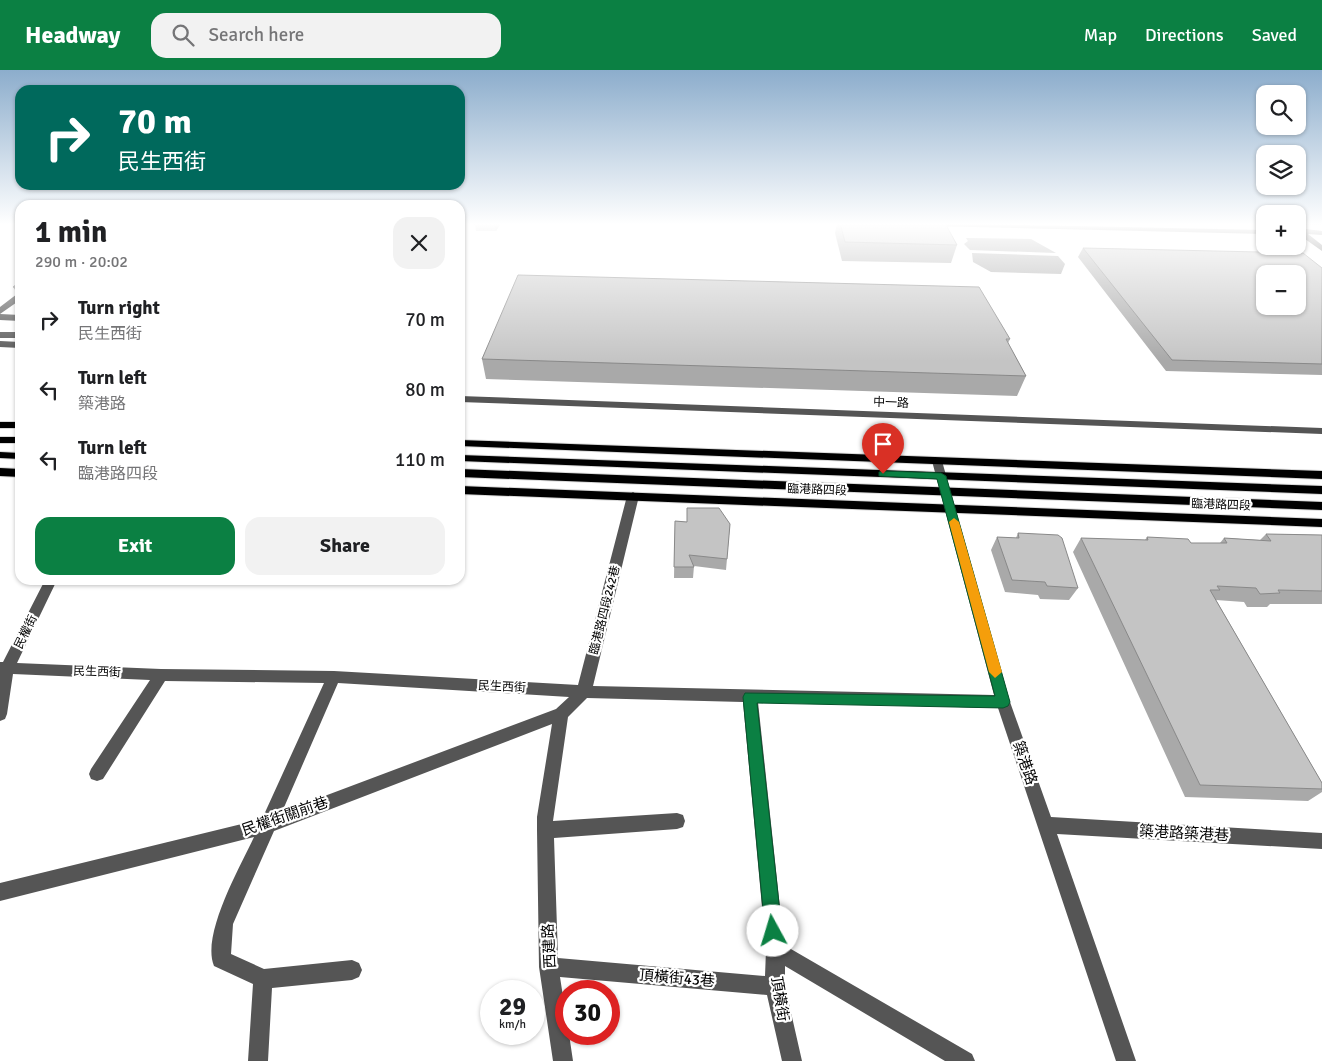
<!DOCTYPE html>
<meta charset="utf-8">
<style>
body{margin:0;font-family:Signika,"Noto Sans TC",sans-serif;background:#f2f2f2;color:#202124;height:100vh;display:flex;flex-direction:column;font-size:19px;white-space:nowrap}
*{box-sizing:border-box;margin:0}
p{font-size:16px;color:#757577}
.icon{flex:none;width:28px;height:28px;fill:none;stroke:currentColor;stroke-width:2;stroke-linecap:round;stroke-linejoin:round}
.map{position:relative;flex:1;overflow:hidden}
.panel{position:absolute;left:15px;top:130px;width:450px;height:385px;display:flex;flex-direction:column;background:#fff;border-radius:15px;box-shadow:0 1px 4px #0004}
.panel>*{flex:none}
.banner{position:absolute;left:15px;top:15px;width:450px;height:105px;border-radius:15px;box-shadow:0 1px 4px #0004;background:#00695c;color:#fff;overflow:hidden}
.buttons{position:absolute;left:1256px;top:15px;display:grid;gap:10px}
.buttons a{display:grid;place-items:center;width:50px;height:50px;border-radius:10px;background:#fff;box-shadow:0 1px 4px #0004;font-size:25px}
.speed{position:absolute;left:480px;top:910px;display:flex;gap:10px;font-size:25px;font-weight:700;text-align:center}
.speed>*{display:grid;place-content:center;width:65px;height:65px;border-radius:50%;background:#fff;box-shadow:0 1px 4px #0004;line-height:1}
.speed small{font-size:12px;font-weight:400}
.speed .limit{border:8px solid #d22;background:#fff;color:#111}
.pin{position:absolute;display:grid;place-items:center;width:42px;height:42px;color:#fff;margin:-51px -21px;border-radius:50% 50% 50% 0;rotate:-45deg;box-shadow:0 0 5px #0007}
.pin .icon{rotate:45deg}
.me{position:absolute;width:55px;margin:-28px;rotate:354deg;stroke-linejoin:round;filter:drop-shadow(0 0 4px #0008)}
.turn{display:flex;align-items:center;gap:18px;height:105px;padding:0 20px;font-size:22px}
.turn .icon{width:65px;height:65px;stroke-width:2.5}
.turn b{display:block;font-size:35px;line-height:42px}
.round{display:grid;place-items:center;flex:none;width:52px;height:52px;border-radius:15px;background:#f2f2f2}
.head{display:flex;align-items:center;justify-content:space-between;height:85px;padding:0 20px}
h1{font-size:30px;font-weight:800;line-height:38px}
.primary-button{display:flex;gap:10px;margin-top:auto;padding:10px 20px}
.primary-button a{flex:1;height:58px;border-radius:15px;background:#0b8043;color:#fff;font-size:20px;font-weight:800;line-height:58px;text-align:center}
.primary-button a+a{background:#f2f2f2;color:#202124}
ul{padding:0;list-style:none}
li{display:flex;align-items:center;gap:15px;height:70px;padding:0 20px}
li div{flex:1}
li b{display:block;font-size:19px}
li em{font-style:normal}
header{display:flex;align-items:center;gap:30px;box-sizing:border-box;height:70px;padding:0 25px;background:#0b8043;color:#fff}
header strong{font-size:24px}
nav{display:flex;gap:28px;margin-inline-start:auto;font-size:18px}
.search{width:350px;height:45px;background:#f2f2f2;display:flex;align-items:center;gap:12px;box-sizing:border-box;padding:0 18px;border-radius:15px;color:#757577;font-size:19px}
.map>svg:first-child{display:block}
.water{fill:#a3a3a3}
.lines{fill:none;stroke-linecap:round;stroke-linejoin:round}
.major-casing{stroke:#dbdbdb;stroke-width:2}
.minor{fill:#555;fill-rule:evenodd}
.major{fill:#000;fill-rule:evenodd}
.wall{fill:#a9a9a9}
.shaded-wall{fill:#898989}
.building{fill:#c4c4c4;stroke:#898989;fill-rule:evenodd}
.route{fill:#0b8043;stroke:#07532c}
.slow{fill:#f59e0b}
.labels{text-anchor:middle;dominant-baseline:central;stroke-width:4.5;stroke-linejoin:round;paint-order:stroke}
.street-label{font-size:12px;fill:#000;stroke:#fff}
.near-street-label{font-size:15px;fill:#000;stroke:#fff}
</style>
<header>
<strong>Headway</strong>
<div class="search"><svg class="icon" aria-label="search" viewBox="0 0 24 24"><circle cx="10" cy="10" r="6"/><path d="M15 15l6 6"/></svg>Search here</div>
<nav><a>Map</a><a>Directions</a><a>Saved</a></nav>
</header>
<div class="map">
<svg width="1322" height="991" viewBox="0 0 1322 991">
<rect width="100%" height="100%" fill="#fff"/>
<path class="water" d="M966,168l65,1 25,14 -86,-3 -6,-6 4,-3z
M972,183l86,3 7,8 -4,10 -70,-2 -18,-10z"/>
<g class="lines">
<defs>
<path id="major" d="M0,352h20v6h-20z
M0,367h20v6h-20z
M460,370l862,31v8l-862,-33z
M0,382l20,1v6l-20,-1z
M460,385l862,31v8l-862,-33z
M0,398l20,1v8l-20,-1z
M460,399l862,33v8l-862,-33z
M460,416l862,33v8l-862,-33z"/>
</defs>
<use href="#major" class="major-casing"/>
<path class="minor" d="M926,153l339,7v4l-336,-8 -2,-1z
M1298,153h24v2h-24z
M1298,158l24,3v4l-14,-1 14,11v6l-24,-17z
M17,224h3v6l-20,14v-7z
M0,244l20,1v6l-20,-1z
M0,262h20v6h-20z
M0,271l20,1v6l-20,-1z
M460,326l862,32v6l-862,-32z
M937,388l5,3 68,241 41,115 271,16v16l-265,-15 79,227h-20l-118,-353 -240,-6 26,243 188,109 3,7h-30l-160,-95v20l17,75h-20l-15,-66 -207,-18 6,39v18h3l4,27h-20l-14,-94 -2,-137v-13l15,-93 -278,107 -41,93 -2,30 33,15 88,-9 7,3 3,7 -3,7 -7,3 -80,8 -4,73h-20l5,-77 -39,-18c-13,-31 26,-99 40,-129l-254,64v-18l262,-64 62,-136 -159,-2 -62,98 -6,2 -6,-2 -2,-5 2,-5 59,-89 -137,-6 -6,40 -2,5 -5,2v-59h3l42,-82h12l-40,83 144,6 173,2 244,14 49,-189 6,-4 6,4 -46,190 401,9 -62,-234zM338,613l231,14 -13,12 -274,103zM587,628l156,4 23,248 -1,26 -207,-18 -4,-120 123,-9 6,-2 2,-6 -2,-6 -6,-2 -124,8 15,-104z"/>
<use href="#major" class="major"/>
</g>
<path class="wall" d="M501,153l-5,8h-20l-1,-6z
M837,153h108l12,22 -6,18 -109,-2 -7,-28z
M1083,178l239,20v107l-156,-4 -88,-114z
M20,212v15l-7,-10z
M1010,269l-2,4 18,33 -9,20 -531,-17 -4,-20z
M687,438l43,16 -4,46 -32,-4 -1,12h-19l1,-57 12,1z
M1018,463l60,55 -9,12 -29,-1 -2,-4 -33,-3 -14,-42 6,-13 19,1z
M1266,464l56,1v69h-52l-3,3h-20l-3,-5 -28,-2 106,183v9l-14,9 -123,-4 -112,-245 8,-14 64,2 2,-3 44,6h29l4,-5 36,2z"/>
<path class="shaded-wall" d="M497,153h4l-5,8 -1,-6z"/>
<path class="building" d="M476,153h21l-2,2h-20z
M840,153h105l12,22 -112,-3z
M1083,178l220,5 19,15v96l-150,-4zM1265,204h33v32h-33z
M518,205l461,12 31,52h-4l20,37 -544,-17z
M20,212v5h-7z
M687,438h32l11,16 -3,35 -38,-4 5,12h-20l1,-46 12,1z
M1018,463l40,2 4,3 16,50 -31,-2 -2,-4 -33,-2 -15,-43 22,1z
M1266,464l56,1v56l-44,-1 2,3 -20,1 -4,-6 -39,-2 3,4h-10l112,193v6l-122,-4 -119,-247 67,2 -1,-3 41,2 3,4h36l-3,-5 47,3z"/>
<linearGradient id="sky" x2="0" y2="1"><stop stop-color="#8cadcc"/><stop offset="0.53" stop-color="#fff"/><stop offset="1" stop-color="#fff" stop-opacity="0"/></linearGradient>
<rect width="1322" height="291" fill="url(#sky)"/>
<path class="route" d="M883,401l58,2 5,3 64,226 -2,4 -5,2 -246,-5 25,228 -3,6 -6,2 -6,-2 -2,-6 -22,-234 2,-4 250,3 -58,-217 -58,-3v-4z"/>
<path class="slow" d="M954,448l5,4 43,150 -7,6 -6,-6 -40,-150z"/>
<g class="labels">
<g class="street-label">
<text transform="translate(891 333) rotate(2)">中一路</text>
<text transform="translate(817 420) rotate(2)">臨港路四段</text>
<text transform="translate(1221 435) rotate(2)">臨港路四段</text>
<text transform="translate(605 540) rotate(-76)">臨港路四段242巷</text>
<text transform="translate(26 562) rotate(-64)">民權街</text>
<text transform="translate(97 602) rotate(2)">民生西街</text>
<text transform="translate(502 617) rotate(3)">民生西街</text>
</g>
<g class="near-street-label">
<text transform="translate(1025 693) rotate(71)">築港路</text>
<text transform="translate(285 746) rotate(-19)">民權街關前巷</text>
<text transform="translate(1184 763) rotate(3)">築港路築港巷</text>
<text transform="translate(549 876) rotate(-93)">西建路</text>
<text transform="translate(677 908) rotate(5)">頂橫街43巷</text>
<text transform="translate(780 929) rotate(81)">頂橫街</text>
</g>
</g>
</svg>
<div class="buttons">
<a><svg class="icon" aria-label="search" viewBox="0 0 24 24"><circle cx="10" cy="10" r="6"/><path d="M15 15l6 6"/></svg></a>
<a><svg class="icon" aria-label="layers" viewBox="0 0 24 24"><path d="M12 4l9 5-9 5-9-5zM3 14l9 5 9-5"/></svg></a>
<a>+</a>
<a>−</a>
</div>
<div class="speed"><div>29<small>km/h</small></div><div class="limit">30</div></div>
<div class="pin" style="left:883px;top:404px;background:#d93025"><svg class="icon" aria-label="arrive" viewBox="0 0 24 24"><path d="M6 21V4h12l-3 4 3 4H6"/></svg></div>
<svg class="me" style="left:773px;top:861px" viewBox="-20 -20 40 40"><circle r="19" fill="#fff"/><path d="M0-13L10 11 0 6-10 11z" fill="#0b8043"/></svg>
<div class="banner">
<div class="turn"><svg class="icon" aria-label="right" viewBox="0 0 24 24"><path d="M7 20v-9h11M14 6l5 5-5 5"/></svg><div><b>70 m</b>民生西街</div></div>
</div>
<section class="panel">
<div class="head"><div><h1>1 min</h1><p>290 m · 20:02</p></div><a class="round"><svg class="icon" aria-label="close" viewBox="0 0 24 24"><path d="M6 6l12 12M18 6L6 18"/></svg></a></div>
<ul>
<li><svg class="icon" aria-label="right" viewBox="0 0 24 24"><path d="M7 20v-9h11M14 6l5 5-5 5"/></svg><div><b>Turn right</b><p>民生西街</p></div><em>70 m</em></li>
<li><svg class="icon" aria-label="left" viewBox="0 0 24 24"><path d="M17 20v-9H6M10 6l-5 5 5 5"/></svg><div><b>Turn left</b><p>築港路</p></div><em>80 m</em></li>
<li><svg class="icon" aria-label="left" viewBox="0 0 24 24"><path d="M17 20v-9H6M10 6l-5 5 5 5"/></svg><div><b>Turn left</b><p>臨港路四段</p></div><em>110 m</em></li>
</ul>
<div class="primary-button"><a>Exit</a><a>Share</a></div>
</section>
</div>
